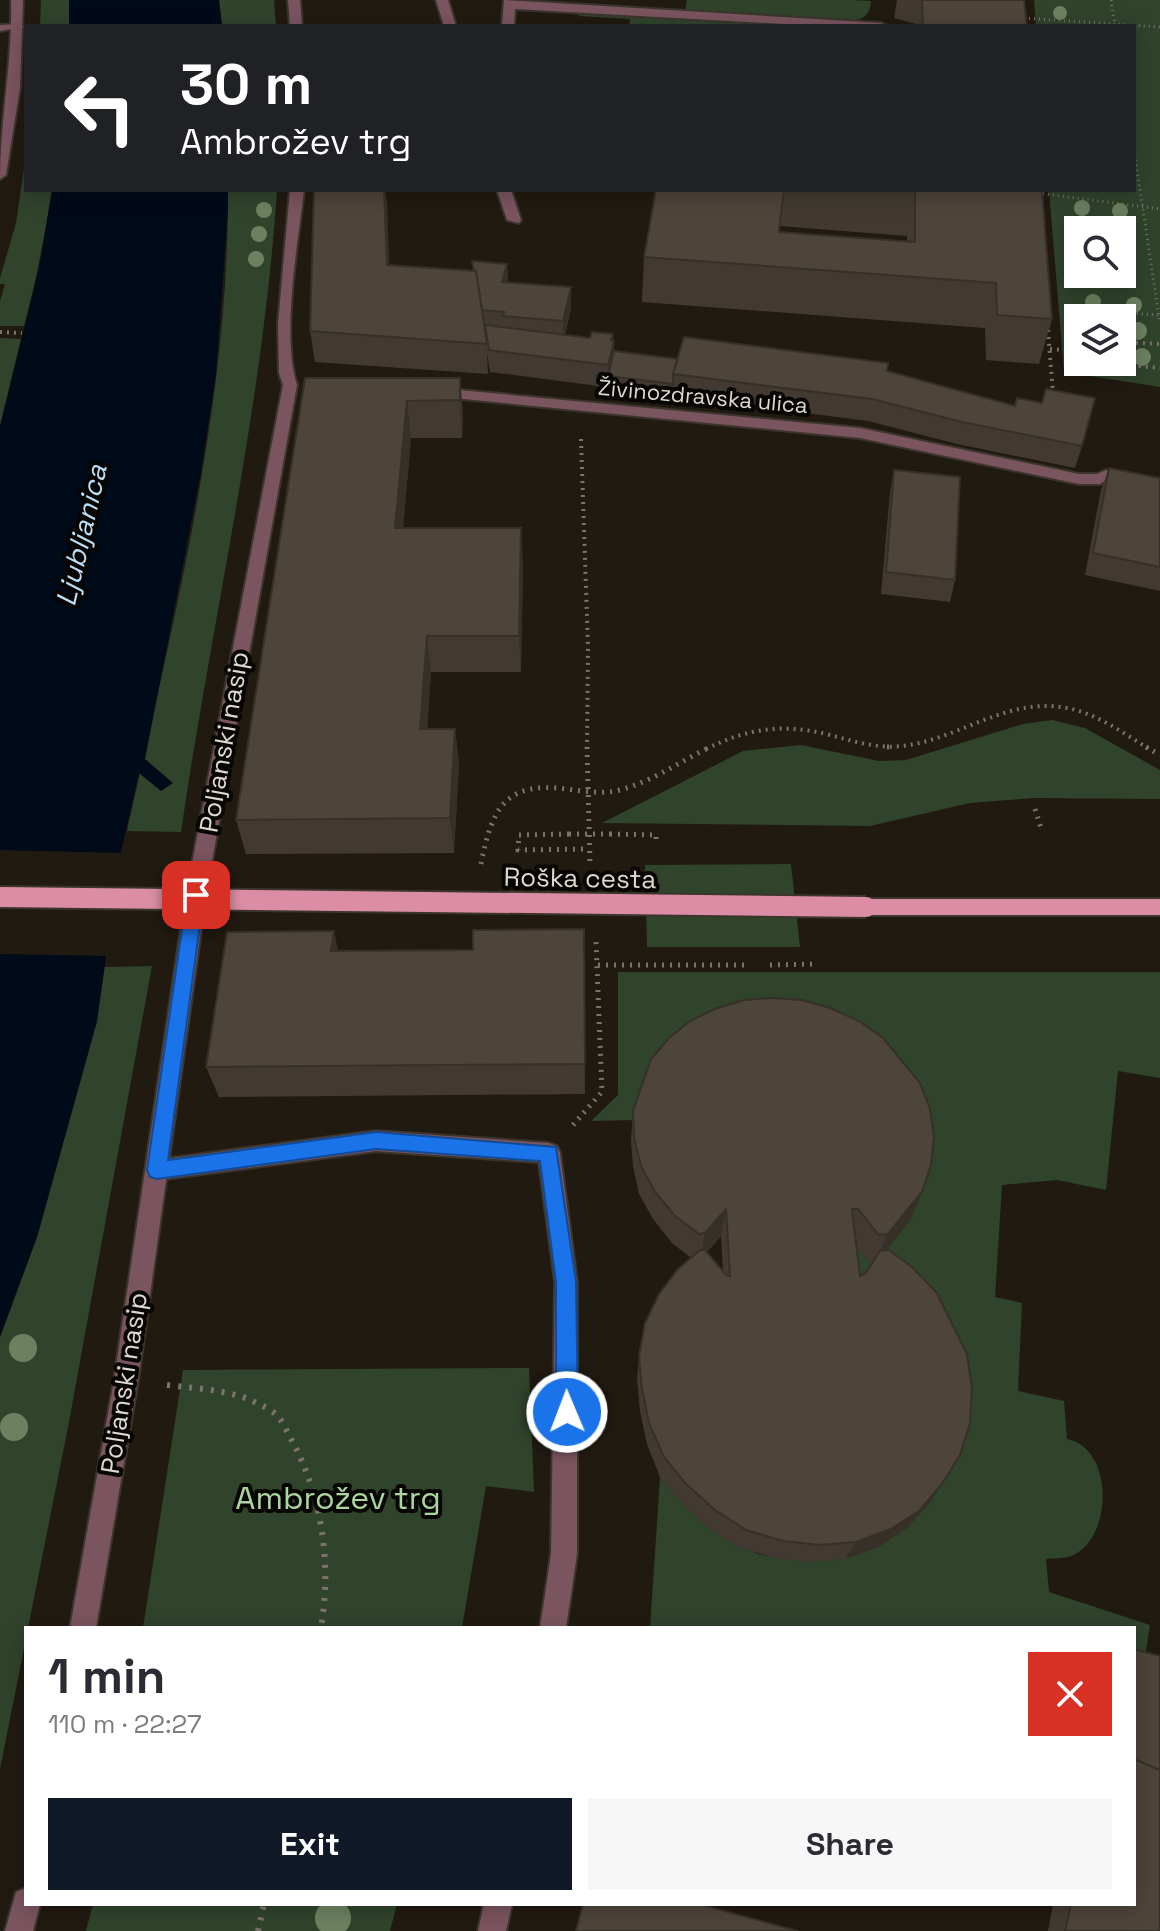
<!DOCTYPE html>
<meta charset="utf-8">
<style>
body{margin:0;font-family:"Space Grotesk",sans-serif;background:#f7f7f7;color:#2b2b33;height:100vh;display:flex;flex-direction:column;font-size:30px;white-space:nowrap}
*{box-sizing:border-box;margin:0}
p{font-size:26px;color:#7c7c81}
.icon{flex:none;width:44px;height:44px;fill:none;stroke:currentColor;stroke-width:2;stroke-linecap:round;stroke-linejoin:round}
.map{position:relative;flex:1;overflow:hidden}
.panel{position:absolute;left:24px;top:1626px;width:1112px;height:280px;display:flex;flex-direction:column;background:#fff;border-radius:0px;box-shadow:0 4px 20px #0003}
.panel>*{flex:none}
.guide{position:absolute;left:24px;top:24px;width:1112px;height:168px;border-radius:0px;box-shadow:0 4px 20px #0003;background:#202124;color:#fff;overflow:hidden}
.controls{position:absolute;left:1064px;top:216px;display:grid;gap:16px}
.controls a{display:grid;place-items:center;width:72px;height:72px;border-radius:0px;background:#fff;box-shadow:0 4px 20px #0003;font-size:40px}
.pin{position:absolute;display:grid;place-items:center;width:68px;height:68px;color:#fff;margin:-34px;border-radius:16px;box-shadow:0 4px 12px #0006}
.me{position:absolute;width:88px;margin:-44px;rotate:359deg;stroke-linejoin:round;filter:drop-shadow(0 0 6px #0008)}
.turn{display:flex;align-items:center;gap:28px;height:168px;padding:0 24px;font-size:36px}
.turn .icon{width:104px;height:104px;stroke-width:2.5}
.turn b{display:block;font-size:56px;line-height:68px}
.round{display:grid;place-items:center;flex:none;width:84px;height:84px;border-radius:0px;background:#f7f7f7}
.overview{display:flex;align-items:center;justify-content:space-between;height:136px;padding:0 24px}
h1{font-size:48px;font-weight:700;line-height:60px}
.button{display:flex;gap:16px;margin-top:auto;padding:16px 24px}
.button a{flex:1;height:92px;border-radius:0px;background:#111827;color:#fff;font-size:32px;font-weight:700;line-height:92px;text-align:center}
.button a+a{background:#f7f7f7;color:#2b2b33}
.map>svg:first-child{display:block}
.green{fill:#30432b;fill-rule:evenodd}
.water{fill:#000a18}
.pier{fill:#211a11}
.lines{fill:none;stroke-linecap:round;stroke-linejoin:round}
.service-casing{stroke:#3b352c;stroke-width:4}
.pedestrian-casing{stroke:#3b352c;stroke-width:4}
.minor-casing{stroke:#3b352c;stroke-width:4}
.primary-casing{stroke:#3b352c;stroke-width:4}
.path-far3{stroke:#7a746c;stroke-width:3;stroke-dasharray:1 4;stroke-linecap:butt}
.path-far2{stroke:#7a746c;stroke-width:4;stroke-dasharray:2 5;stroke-linecap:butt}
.path-far1{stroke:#7a746c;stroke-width:5;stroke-dasharray:2 6;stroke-linecap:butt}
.path{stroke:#7a746c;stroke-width:6;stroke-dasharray:3 8;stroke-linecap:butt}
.service{fill:#7a545f;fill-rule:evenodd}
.pedestrian{fill:#7a545f;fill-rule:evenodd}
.minor{fill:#7a545f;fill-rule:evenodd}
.primary{fill:#db8da5;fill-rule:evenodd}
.primary-bridge-casing{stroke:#3b352c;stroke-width:24;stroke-linecap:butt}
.path-bridge{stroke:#7a746c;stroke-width:5;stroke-dasharray:2 6;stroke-linecap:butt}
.primary-bridge{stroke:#db8da5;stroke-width:20}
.tree{fill:#6d8160}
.wall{fill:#423a32;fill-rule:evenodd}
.shaded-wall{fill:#363029}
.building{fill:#4d443a;stroke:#363029;stroke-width:2}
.route{fill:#1a73e8;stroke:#114b97;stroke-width:2}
.labels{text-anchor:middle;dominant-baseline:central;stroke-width:8;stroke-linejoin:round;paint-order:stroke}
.far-street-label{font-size:22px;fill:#ddd8d1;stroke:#080603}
.street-label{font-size:26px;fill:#ddd8d1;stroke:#080603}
.water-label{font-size:28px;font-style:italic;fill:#bbdff8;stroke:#080603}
.near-park-label{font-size:32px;fill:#abd5a0;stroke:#080603}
</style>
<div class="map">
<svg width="1160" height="1931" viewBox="0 0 1160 1931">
<rect width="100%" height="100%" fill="#211a11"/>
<path class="green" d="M41,0h28v26h-29z
M219,0h55l2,26h-54z
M687,0h165l19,1c-1,16 -9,19 -24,20l-162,-10z
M1034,0h126v387l-96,-15 -15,-182h85v-164h-98zM1078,230h44v44h-44zM1078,318h44v44h-44z
M580,12l233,14h-184l1,-7 -51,-3z
M26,155v35h26c-7,46 -16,91 -28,136h-24v-25l5,-17h-5v-6l16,-55z
M228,190h49c-14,216 -65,428 -96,642l-54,-1c46,-209 102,-425 101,-641z
M0,338l21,1 -21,87z
M1052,720l33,8 75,42v29l-128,-1 -62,5 -100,23 -268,-3 141,-72 58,-6 78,16 27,-1 117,-36z
M791,864l9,83h-153l-2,-82z
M152,966l-83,456 -69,347v-432l37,-100 60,-216 6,-54z
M618,972h542v106l-42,-7 -12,119 -49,-10 -55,5 -7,112 27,6 -4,88 46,10 3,38c49,10 45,102 4,117 -7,3 -17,2 -25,3l3,33 101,33 -6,39 -10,-3v-33h-484l10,-151c52,64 100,96 184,77 56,-12 73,-30 101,-79l-90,-175 -12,-64 34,25 34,-42 8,-26 -283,-73 -45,1 27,-26z
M529,1368l5,124 -48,-6 -24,142h-319l40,-258z
M93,1904h304l-7,27h-304z"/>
<path class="water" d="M69,0h150l3,26h-153z
M52,190h176v19l-12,165 -15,98 -56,287 28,24 -12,8 -22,-18 -18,79 -24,169 -60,216 -37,100v-911l39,-158z"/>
<path class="pier" d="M0,850l125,3 -16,103 -109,-2z"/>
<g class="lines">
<defs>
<path id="service" d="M436,0h12l8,26h-12z
M504,0l377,23 6,3h-68l-304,-17 -1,17h-12z
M0,25l18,-1 6,3 -24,4z
M497,190h14l10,30 -2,3 -12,-3z
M438,388l422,40 219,46h18l9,-4 8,5 -14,9h-21l-219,-46 -427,-42 -2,-3z
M376,1131l173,12 8,3 3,7 17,129v272l-11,74h-26l11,-74 4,-272 -16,-120 -163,-11 -219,29 -8,-3 -3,-7 3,-7 8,-3z
M484,1904h28l-6,27h-28z"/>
<path id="pedestrian" d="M290,380l7,5 -91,510 -3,6h-14l-3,-6 97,-510z"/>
<path id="minor" d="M11,0h12l-3,88 -14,87 -6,4c0,-60 13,-119 11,-179z
M288,0h12l2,26h-12z
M290,190h14c-6,53 -23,145 -7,195l-7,5 -7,-5 -4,-12 -1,-49z
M196,887l7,2 3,6 -68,485 -42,248h-26l44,-248 72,-485 3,-6z
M26,1888v16h14l-7,27h-28l11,-39z"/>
<path id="primary" d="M866,899h294v16h-294l-7,-2 -3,-6 3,-6z"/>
</defs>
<use href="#service" class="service-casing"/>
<use href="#pedestrian" class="pedestrian-casing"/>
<use href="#minor" class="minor-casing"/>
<use href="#primary" class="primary-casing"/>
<path class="path-far3" d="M1111,0l4,25
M1024,18l136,9
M1134,150l26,173
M1038,193l122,16
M1087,310l72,5
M1048,327v5"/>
<path class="path-far2" d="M1048,330l5,64
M0,332l22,1
M1122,342l38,2
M1050,349l28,2
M1090,362l70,6
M581,439l7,208 -1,102
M706,749c42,-21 78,-26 124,-14 23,6 47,14 72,11 55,-6 102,-47 159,-39 32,4 61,25 88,42"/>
<path class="path-far1" d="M587,747l3,117
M887,747h6
M1146,747l14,8
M1035,809l6,19
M569,834l-50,1 -1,15 71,-1
M610,834l46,1v6
M481,864c11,-56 24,-83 86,-75 16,2 33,5 49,2 34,-8 63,-29 94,-44
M598,965h151
M770,965l46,-1
M573,1125l29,-33 -6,-150"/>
<path class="path" d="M167,1385c40,5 71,4 106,27 8,5 12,16 17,25 32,57 42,127 31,191
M258,1931l6,-27"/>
<use href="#service" class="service"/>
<use href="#pedestrian" class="pedestrian"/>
<use href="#minor" class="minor"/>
<use href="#primary" class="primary"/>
<defs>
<path id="primary-bridge" d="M0,897l866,10"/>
</defs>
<use href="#primary-bridge" class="primary-bridge-casing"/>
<path class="path-bridge" d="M569,834h41"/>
<use href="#primary-bridge" class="primary-bridge"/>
</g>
<g class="tree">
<circle cx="1060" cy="13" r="7"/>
<circle cx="1082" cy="208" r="8"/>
<circle cx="264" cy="210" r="8"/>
<circle cx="1120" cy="211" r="8"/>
<circle cx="259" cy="234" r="8"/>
<circle cx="256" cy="259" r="8"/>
<circle cx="1093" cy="302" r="8"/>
<circle cx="1134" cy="305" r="8"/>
<circle cx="1138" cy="331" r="9"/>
<circle cx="1142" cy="357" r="9"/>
<circle cx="23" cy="1348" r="14"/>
<circle cx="14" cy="1427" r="14"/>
<circle cx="333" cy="1918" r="18"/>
</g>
<path class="wall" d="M897,0h127l3,26h-111v-2l-22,-6z
M656,190h386l10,129 -13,45 -53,-4 -1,-32 -343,-26 2,-45zM780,226l127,10v5l-128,-9z
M387,203l2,63 84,5 -1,-10 35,3 1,18 63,27 -6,26 25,3 23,-4 1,17 64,8 209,12 195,75 -7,22 -118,-24 -89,-23 -378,-49 -3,-19 1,21 -173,-12 -5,-31z
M305,378h155l3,37 -1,23h-51l-8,90 120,36 -2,108h-90l-4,57h28l4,35 -5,89 -208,1 -10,-34z
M1109,468l51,10v113l-75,-16 16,-85z
M894,470l61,110 -5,22 -69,-8 9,-102z
M584,929l1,165 -366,3 -13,-30 132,-116 135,-1z
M633,1111l278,108 -26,32 44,253 -22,24 -28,19 -34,12 -34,3 -36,-4 -35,-10 -31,-19 -27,-25 -22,-27 -13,-33 -7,-33 -3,-32 2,-23 52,-98 -19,-15 -19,-24 -14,-25 -6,-28 -2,-26zM721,1236l2,35 -16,-19zM857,1246l11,14 6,1 -9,13 -5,2z
M1053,1904h81l26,27h-112z"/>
<path class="shaded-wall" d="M384,190h1l2,13 3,93 -3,-31z
M507,264l1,22 -6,-4z
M571,287v22l-8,34v-22z
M613,334l-1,14 2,-7v22l-6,13v-11z
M460,378l3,37 -1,23 -2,-38z
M407,401l4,37 -11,127 -5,-37z
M521,528l2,36 -2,108 -2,-36z
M427,636l4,36 -6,92 -5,-35z
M455,729l4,35 -5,89 -4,-35z
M334,931l7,33 -10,-13z
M922,1192l-11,27 -35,42 11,-26z
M726,1209l-5,27 -21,24 5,-27z
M942,1484l-13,20 -22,24 -28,19 -34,12 11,-17z"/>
<path class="building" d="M922,0h102l3,26h-104z
M314,190h70l3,75 89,6 11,73 -177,-13z
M656,190h128l-5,42 136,10v-51l-10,-1h137l10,129 -55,-4 -1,-32 -352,-26z
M472,261l35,3 -5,18 69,5 -8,34 -60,-5 1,-4 -22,-2 -6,-39h-2z
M485,325l105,13 2,-6 21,2 -2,6 3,1 -6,24 -119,-15z
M684,337l204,26 -1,8 128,35 2,-8 25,5 4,-14 49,9 -13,48 -120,-24 -90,-23 -199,-25z
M614,351l64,8 -5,15v10l-65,-8z
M305,378h155v22l-53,1 -12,127h126l-2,108h-92l-7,93h35l-5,89 -214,2z
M1109,468l51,10v89l-67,-14z
M894,470l66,7 -5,103 -69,-8z
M584,929l1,135 -379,3 21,-135 107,-1 -3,20 142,-1v-20z
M772,998l30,2 28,8 29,13 24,17 37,45 10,26 4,28 -3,28 -9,27 -35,43 -9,-1 -20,-25h-6l8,67 5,-2 15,-23 9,-1 23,17 25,26 30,61 5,35 -2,34 -10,32 -18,29 -22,26 -29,19 -35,13 -36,3 -37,-4 -37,-11 -31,-20 -29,-26 -22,-27 -15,-34 -7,-34 -3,-33 6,-33 14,-29 19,-25 22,-19h5l22,26h3l-4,-67 -21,24 -6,1 -24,-18 -20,-24 -14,-26 -7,-28 -1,-27 18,-52 18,-21 21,-17 25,-12 29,-9z
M1134,1649l26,7v114l-26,-11z
M1134,1759l26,11v161h-95l6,-27h63z
M583,1904h116l99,27h-222z"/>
<path class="route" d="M196,888l8,7 -36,265 208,-28 180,15 20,135 2,130 -3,7 -8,4 -8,-4 -3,-7v-130l-16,-121 -164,-12 -219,30 -7,-2 -3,-7 40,-275z"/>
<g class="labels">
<g class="far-street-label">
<text transform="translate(703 396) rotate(5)">Živinozdravska ulica</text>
</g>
<g class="street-label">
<text transform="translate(224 742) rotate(-80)">Poljanski nasip</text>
<text transform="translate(580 878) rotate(1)">Roška cesta</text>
<text transform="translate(124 1383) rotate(-81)">Poljanski nasip</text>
</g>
<g class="water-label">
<text transform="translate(81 535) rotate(-77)">Ljubljanica</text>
</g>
<g class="near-park-label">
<text x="338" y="1498">Ambrožev trg</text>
</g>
</g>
</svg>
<div class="controls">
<a><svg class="icon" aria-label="search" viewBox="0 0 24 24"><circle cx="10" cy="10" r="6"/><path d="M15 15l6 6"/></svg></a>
<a><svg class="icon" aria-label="layers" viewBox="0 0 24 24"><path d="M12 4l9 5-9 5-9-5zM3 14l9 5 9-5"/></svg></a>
</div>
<div class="pin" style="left:196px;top:895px;background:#d93025"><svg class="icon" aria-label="arrive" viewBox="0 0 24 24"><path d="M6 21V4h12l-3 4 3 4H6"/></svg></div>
<svg class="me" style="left:567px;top:1412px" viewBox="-20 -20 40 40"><circle r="17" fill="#1a73e8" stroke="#fff" stroke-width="3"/><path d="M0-11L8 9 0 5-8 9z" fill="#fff"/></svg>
<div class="guide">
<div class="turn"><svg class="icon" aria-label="left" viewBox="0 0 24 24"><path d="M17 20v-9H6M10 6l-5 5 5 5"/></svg><div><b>30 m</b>Ambrožev trg</div></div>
</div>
<section class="panel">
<div class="overview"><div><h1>1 min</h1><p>110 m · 22:27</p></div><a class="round" style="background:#d93025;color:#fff"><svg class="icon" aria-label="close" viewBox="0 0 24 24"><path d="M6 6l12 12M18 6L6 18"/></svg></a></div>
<div class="button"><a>Exit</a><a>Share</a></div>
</section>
</div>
